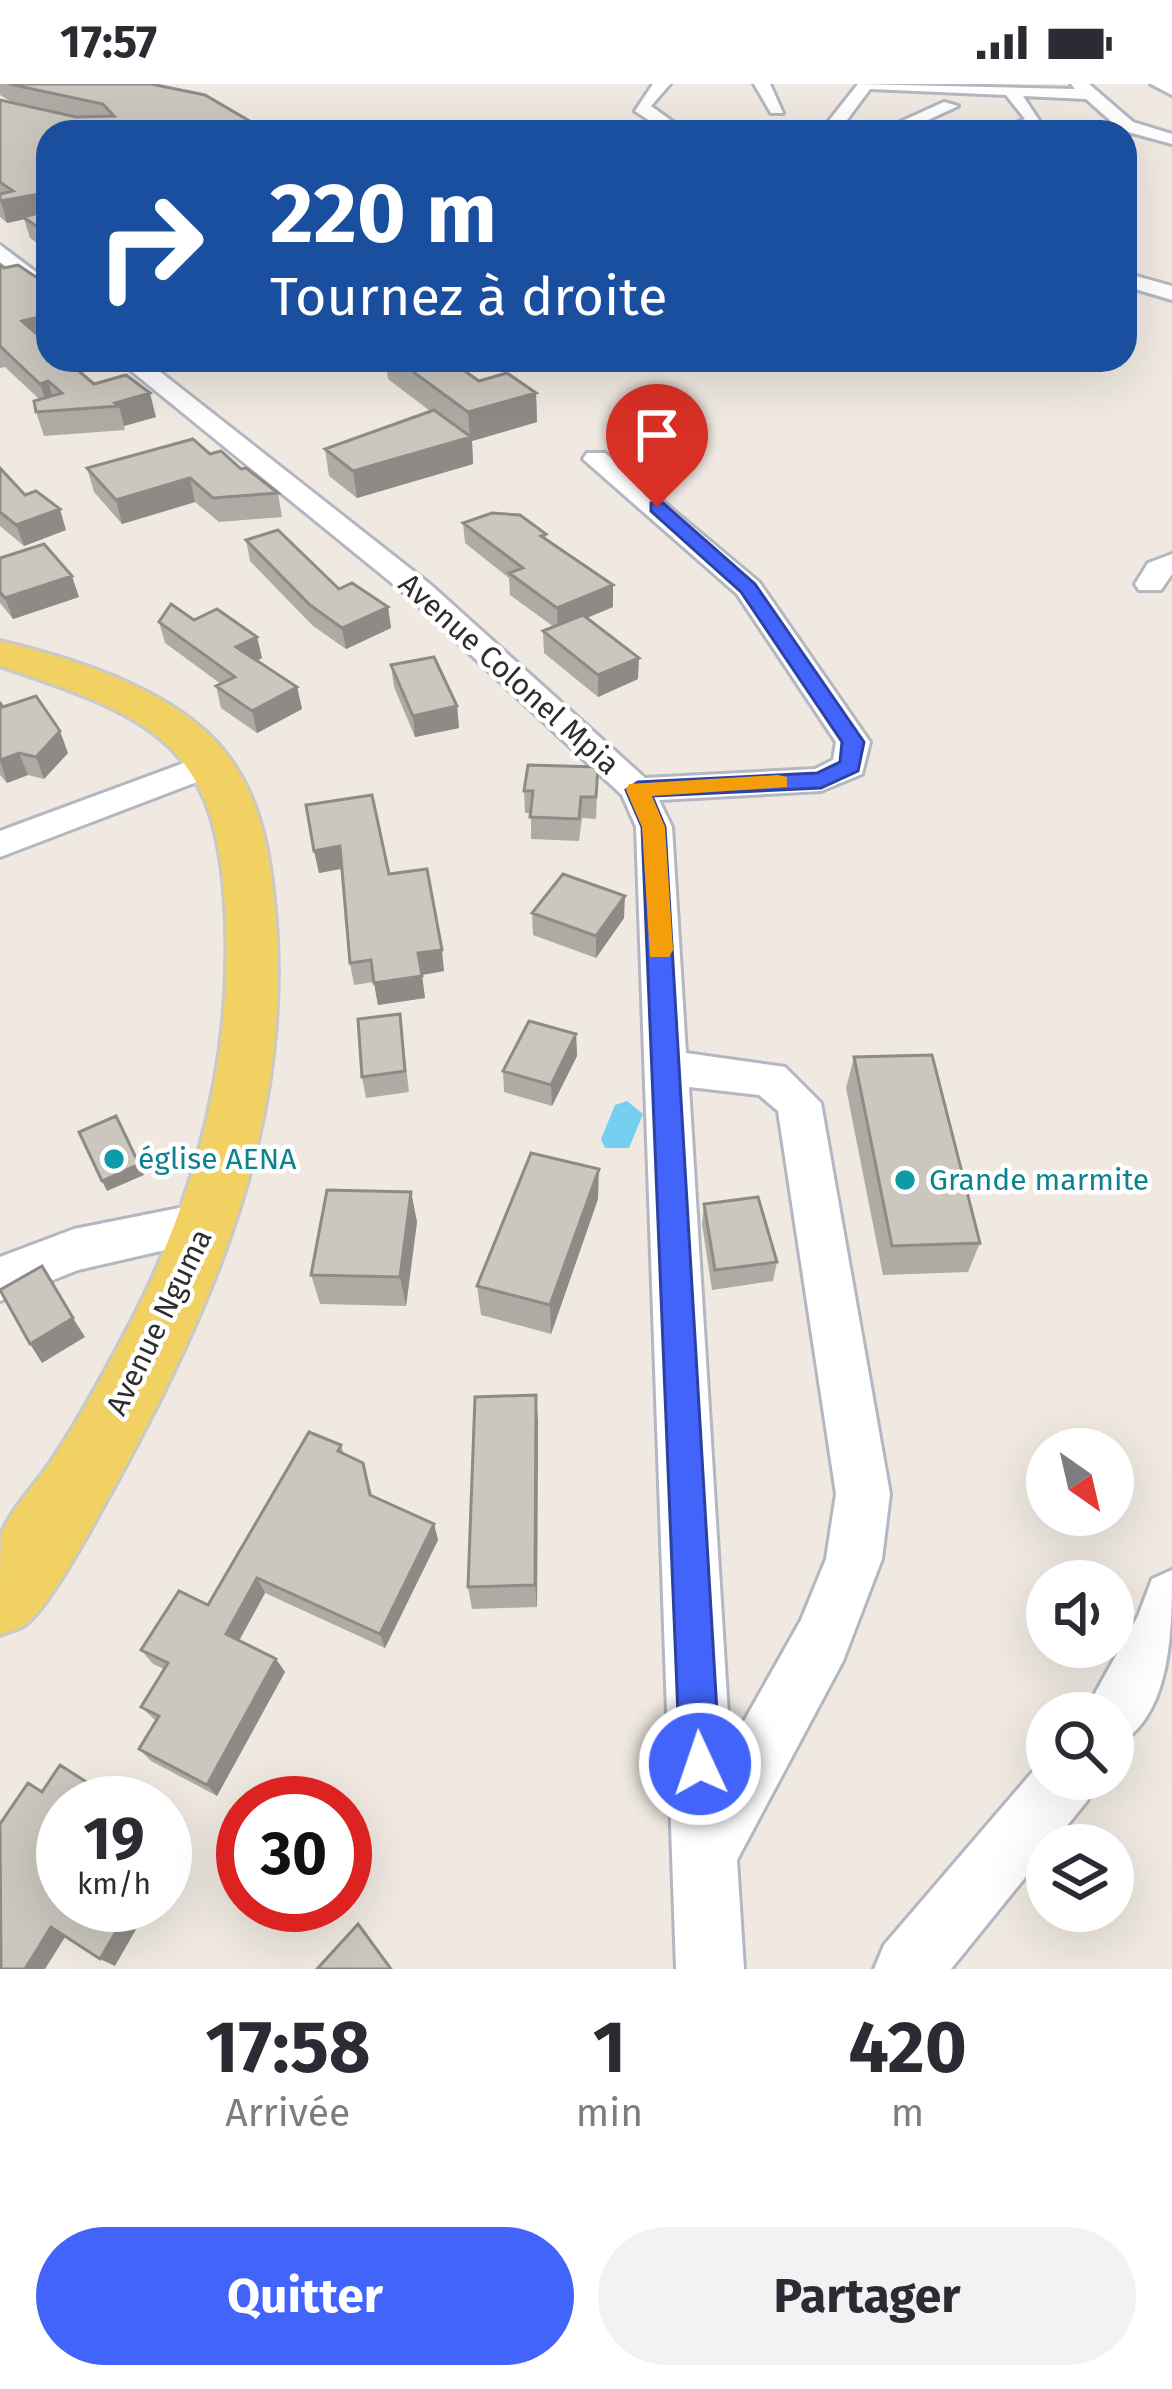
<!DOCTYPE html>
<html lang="fr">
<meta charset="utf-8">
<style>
body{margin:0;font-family:"Fira Sans",sans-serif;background:#f2f2f3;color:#2b2b33;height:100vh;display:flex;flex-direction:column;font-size:45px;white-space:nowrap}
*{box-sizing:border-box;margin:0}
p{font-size:39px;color:#7c7c81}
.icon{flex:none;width:66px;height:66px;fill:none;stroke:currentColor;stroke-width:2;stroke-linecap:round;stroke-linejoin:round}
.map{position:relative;height:1885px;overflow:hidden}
.side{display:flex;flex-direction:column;background:#fff;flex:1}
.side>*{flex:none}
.hud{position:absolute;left:36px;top:36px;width:1101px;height:252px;border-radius:36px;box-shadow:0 12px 48px #0002;background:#1a4fa0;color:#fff;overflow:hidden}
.needle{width:78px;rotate:146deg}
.tools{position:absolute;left:1026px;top:1344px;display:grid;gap:24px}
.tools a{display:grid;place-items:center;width:108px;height:108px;border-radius:50%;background:#fff;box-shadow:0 12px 48px #0002;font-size:60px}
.speed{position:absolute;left:36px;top:1692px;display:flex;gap:24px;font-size:60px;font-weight:700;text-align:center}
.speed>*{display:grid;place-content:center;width:156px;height:156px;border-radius:50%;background:#fff;box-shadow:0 12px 48px #0002;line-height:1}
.speed small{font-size:30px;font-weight:400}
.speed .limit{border:18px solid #d22;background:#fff;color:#111}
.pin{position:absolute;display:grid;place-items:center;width:102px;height:102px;color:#fff;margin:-123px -51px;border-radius:50% 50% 50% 0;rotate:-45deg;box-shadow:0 0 12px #0007}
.pin .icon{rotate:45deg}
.me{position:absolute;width:132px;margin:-66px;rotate:357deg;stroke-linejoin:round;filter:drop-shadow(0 0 9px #0008)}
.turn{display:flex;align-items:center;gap:42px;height:252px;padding:0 36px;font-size:54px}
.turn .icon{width:156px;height:156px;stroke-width:2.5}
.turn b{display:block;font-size:84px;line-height:102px}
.eta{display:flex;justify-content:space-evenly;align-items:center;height:204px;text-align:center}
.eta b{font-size:72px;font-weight:700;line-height:84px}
.primary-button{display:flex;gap:24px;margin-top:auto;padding:24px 36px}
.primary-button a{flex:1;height:138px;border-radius:72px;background:#4264fb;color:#fff;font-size:48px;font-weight:700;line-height:138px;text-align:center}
.primary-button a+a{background:#f2f2f3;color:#2b2b33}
.status{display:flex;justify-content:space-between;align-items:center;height:84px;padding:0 60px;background:#fff;direction:ltr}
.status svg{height:33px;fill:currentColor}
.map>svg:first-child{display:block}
.water{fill:#75cff0}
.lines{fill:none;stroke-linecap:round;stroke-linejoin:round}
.minor-casing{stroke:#b4b7c1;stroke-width:6}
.major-casing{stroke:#c9c9c9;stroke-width:6}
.minor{fill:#fff;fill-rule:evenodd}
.major{fill:#f2d163;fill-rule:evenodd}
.wall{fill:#afaba4}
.shaded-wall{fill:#8e8b86}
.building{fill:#cbc7bf;stroke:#8e8b86;stroke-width:3}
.route{fill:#4264fb;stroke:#2b41a3;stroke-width:3}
.slow{fill:#f59e0b}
.culture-dot{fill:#0f9aa8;stroke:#fff;stroke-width:4.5}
.labels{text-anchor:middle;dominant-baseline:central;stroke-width:9;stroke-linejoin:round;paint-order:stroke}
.street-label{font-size:30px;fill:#2e2e2e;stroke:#fff}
.culture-label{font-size:30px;fill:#0d838f;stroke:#fff;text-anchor:start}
</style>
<div class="status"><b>17:57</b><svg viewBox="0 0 49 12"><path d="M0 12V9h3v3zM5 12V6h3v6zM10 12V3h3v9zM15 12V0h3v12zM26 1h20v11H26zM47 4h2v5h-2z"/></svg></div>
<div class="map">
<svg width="1172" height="1885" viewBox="0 0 1172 1885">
<rect width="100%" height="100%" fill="#efe9e1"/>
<path class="water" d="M627,1017l16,13 -14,34h-24l-4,-9 14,-34z"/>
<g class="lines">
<defs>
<path id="minor" d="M653,0h17l-19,22 36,26h-20l-32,-21z
M754,0h16l13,29h-12z
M858,0l217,5 -4,-5h18l44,38 39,12v10l-51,-14 -35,-31 -63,-3 19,29 -47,7 30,-13 -19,-24 -136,-6 -32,43h-18z
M1151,0h21v11z
M944,18l14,4 -56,26h-24z
M0,161l48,36v18l-48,-37z
M1125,189l47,13v14l-47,-14z
M118,276h27l286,225 214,193 170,-9 18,-9 3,-18 -99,-148 -154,-135 4,-6h18l154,129 111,160 -8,32 -41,17 -162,9 13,27 14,226 99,14 36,36 69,391 -8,65 -39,102 -106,199 7,109h-68l-40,-1142 -14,-32 -213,-198zM689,1003l70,8 19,16 58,383 -10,65 -25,61 -71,126z
M1172,470v20l-11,16h-22l-4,-6 13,-21z
M211,669l17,11 -5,8 -223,85v-26z
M209,1118l17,6 7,14 -7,14 -148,34 -78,31v-44l74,-28z
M1172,1486c0,61 0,149 -59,177v-34h-29l54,-97 14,-37z
M1047,1671v24h49l-9,22 -136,168h-77l10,-24z"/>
<path id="major" d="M0,557c79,19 190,53 235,125 30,46 37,103 41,156 15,205 -62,381 -158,558 -18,32 -66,125 -93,145 -6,4 -18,7 -25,10 0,-24 0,-79 1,-100 9,-25 36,-52 51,-75 30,-45 56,-94 81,-142 63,-124 98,-254 93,-393 -6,-180 -67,-206 -226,-259z"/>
</defs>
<use href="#minor" class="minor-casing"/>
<use href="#major" class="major-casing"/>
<use href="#minor" class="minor"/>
<use href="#major" class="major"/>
</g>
<path class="wall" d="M0,0h78l180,42 1,6h-211v119l-18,-13 -6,-19 -17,4 -7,-6v-117l81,17 -71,-16 -10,-6z
M1125,106l9,56 -4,14h-5z
M0,181l4,3 38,13 6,58 -4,1 50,44 62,33 -32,9 1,4 -81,6 -8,-24 3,-13 -34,-32 -5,1z
M386,276h63l30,21 57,12 1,29 -65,19 1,23 -116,34 -28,-22 -4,-27 105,-38 -42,-32z
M210,370l31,15 37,24 4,24 -63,5 -24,-20 -73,22 -28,-32 -7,-24z
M0,384l25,27 41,35 -42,16 -24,-20z
M463,439l83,11v6l67,67 -27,11 52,61 -40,18 -54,-44 -1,-22 11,-4 -44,-32 -1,-17 -44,-35z
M246,456l93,49 49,18 3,21 -45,21 -33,-23 -63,-65z
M0,474l79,39 -66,22 -13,-16z
M194,536l63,17 5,21 -5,3 40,26 5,22 -45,24 -36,-25 -5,-22 5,-2 -56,-41 -6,-21z
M391,581l66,41 2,22 -44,9 -21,-50z
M0,619l3,4 65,46 -24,26 -16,-4 -21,8 -7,-8z
M598,683l-2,52 -14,-1 -3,23 -48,-2v-26h-6l-1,-22z
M306,721l83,69 55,97 -22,4 3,23 -47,7 -4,-23 -20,3 -4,-22 -8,-94 -23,4z
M532,829l92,5 -28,40 -63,-23z
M400,930l9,78 -43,6 -4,-21z
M576,950l1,22 -25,50 -48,-14 -1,-21z
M854,973l126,186 -12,29 -85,3 -37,-187z
M411,1108l6,30 -11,84 -86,-2 -9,-29z
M598,1115l-47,135 -70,-19 -4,-29z
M704,1120l73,58 -4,19 -61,9 -10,-66z
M538,1338l-1,185 -65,2 -4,-22z
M341,1361l3,9 24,26 4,16 62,28 4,16 -53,108 -120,-55 -26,48 37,18 9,13 -68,124 -66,-35 -12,-12 17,-28 -15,-14 23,-38 -11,-5 -12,-14 67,-45z"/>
<path class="shaded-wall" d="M258,42l1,6h-21l-1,-2z
M45,109l3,21 -41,9 -6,-21z
M48,231v24l-19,5 -7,-23z
M48,297l7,24 -7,3 -8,-24z
M150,309l6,24 -32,9 -5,-20 -4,-3z
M536,309l1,29 -65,19 1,23 -116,34 -4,-27 117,-33 -2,-26z
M190,394l5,24 -73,22 -6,-24z
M60,425l6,21 -42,16 -8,-21z
M72,492l7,21 -66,22 -8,-21z
M613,501v22l-55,23 -1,-22z
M388,523l3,21 -45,21 -4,-21z
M257,553l5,21 -21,10 -5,-21z
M639,574l-1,21 -40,18v-22z
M297,603l5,22 -45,24 -5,-22z
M457,622l2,22 -44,9 -2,-21z
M60,647l8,22 -24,26 -8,-22z
M19,669l9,22 -21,8 -7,-23z
M340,762l4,22 -25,5 -5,-22z
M625,812l-1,22 -28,40v-22z
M442,866l2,21 -23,4 -3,-22z
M422,892l3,22 -47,7 -4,-22z
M576,950l1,22 -25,50 -1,-21z
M139,1080l5,11 -37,16 -5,-10z
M599,1085l-1,30 -47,135 -1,-29z
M411,1108l6,30 -11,84 -6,-29z
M73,1234l12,19 -43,26 -12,-19z
M536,1311l2,27 -1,185 -2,-22z
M434,1440l4,16 -53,108 -5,-14z
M257,1494l8,15 -30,55 -9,-14z
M276,1575l9,13 -68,124 -10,-11z
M132,1821h18l-35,61 -15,-7z
M51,1843l16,7 -22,35h-20z"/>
<path class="building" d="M9,0h142l54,11 53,31 -21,4 4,2h-193v102l-25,-17 23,-6 -1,-18 -45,8v-7l13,-3 -13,-9v-82l76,17 38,-1 -11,-12z
M1125,106l9,56 -9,-1z
M46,174h2v57l-26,6 26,23v16h18l28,24 32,-9 24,18 -35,10 4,3 -83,6 -2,-11 28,-8 -14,-12 -8,3 -40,-38v-81l4,3 14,-3 24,16z
M397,276h52l30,21 28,-8 29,20 -68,19z
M434,326l37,27 -118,34 -28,-22z
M193,355l17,15 11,-3 20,18 5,-1 32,25 -65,5 -23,-20 -74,22 -29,-32z
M0,384l25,27 11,-4 24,18 -44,16 -16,-13z
M492,429l28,2 26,19 -5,2 72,49 -56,23 -48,-35 14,-5 -60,-45z
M278,446l61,59 13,-6 36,24 -46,21 -32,-23 -64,-65z
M44,460l28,32 -67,22 -5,-6v-34z
M171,520l23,16 23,-11 40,28 -21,10 61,40 -45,24 -36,-25 19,-9 -76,-55z
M583,531l56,43 -41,17 -55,-44z
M434,573l23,49 -44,10 -22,-51z
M36,612l24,35 -24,26 -17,-4 -19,7v-57l3,4z
M528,681l70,2 -2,30h-15l-2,22 -49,-2 3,-26h-9z
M372,711l17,79 38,-5 15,81 -24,3 4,23 -48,7 -3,-23 -21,3 -10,-117 -26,5 -8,-46z
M563,790l62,22 -29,40 -64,-23z
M400,930l5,57 -43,6 -4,-58z
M529,937l47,13 -25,51 -48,-14z
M932,971l48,188 -88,3 -38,-189z
M116,1032l23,48 -37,17 -23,-49z
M531,1069l68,16 -49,136 -73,-19z
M327,1106l84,2 -11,85 -89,-2z
M758,1113l19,65 -62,8 -11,-66z
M42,1182l31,52 -43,26 -30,-54z
M536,1311l-1,190 -67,2 7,-190z
M309,1348l32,13 -3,6 25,12 7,32 64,29 -54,110 -123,-56 -31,56 50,25 -69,126 -68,-36 20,-33 -18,-9 27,-44 -27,-13 38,-59 29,14z
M60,1681l56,36 -1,2h-52v102h69l-32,54 -49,-32 -26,42h-24l-1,-145 28,-41 14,9z
M358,1840l33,45h-74z"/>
<path class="route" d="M651,419h12l92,81 109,158 -6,29 -37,17 -169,8 13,31 55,937 -6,14 -14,6 -14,-6 -6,-14 -38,-937 -16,-37 12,-8 179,-9 23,-11 2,-20 -101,-150 -90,-81z"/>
<path class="slow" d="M778,691l9,2v10l-135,9 13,31 8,123 -4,7h-19l-8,-130 -16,-37 3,-6z"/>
<g class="culture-dot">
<circle cx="114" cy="1075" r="12"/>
<circle cx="905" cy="1096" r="12"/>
</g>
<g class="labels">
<g class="street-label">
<text transform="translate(509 590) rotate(42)">Avenue Colonel Mpia</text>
<text transform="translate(159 1238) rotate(-64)">Avenue Nguma</text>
</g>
<g class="culture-label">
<text x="138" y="1075">église AENA</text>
<text x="929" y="1096">Grande marmite</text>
</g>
</g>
</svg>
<div class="tools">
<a><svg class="needle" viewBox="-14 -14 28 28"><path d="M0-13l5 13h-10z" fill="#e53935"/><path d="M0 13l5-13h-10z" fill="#7c7c81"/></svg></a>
<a><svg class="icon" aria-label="sound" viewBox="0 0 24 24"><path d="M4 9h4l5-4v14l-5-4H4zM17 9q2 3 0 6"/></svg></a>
<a><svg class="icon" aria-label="search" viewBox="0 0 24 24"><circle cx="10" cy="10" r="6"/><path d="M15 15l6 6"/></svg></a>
<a><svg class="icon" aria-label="layers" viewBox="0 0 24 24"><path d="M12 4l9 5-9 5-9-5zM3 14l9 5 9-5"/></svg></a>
</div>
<div class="speed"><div>19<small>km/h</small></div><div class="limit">30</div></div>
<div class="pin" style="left:657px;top:423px;background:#d93025"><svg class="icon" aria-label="arrive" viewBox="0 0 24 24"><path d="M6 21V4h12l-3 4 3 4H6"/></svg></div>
<svg class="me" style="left:700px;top:1680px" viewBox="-20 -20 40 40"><circle r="17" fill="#4264fb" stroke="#fff" stroke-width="3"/><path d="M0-11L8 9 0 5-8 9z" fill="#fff"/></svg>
<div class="hud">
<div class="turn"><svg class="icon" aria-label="right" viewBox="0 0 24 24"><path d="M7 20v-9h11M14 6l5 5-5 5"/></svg><div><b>220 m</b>Tournez à droite</div></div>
</div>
</div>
<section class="side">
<div class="eta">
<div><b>17:58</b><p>Arrivée</p></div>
<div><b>1</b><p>min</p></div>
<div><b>420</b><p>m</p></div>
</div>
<div class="primary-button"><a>Quitter</a><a>Partager</a></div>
</section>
